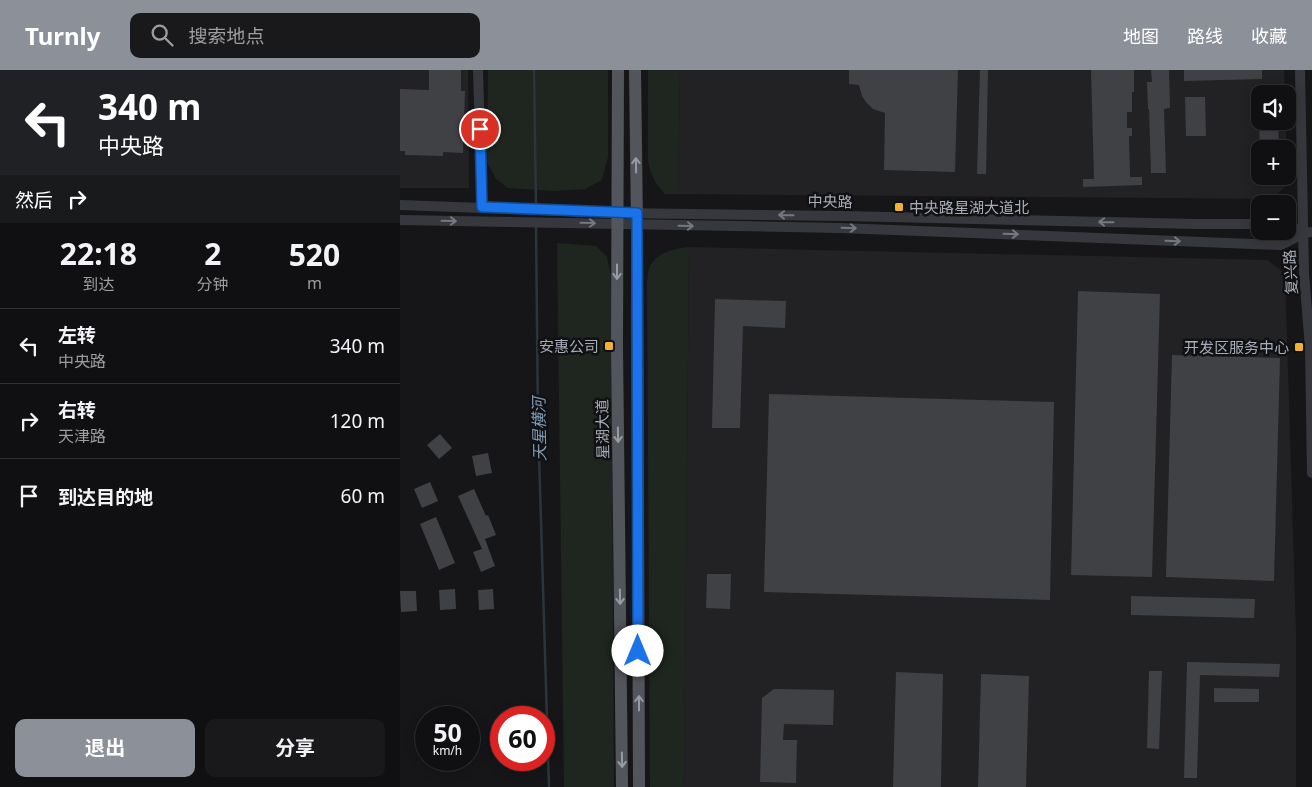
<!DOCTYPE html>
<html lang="zh">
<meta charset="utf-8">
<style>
body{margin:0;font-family:"Noto Sans","Noto Sans SC",sans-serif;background:#19191b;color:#f1f3f6;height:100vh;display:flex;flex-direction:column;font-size:19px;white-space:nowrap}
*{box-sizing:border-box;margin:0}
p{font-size:16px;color:#9c9d9f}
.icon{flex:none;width:28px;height:28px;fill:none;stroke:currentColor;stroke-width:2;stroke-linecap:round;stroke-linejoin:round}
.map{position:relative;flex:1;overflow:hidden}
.side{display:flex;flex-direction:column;background:#101012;width:400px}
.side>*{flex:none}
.hud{background:#202124;color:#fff;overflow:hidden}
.fabs{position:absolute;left:851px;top:15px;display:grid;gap:10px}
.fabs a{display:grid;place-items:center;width:45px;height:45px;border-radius:10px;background:#101012;box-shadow:0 2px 12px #0003,0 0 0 1px #303032;font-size:25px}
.speed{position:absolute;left:15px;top:636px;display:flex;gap:10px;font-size:25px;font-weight:700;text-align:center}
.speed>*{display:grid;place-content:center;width:65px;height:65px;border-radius:50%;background:#101012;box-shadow:0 2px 12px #0003,0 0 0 1px #303032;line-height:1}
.speed small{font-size:12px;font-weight:400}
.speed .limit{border:8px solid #d22;background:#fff;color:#111}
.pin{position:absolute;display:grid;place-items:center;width:42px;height:42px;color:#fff;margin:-21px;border:2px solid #fff;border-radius:50%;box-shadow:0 1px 5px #0007}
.me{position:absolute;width:55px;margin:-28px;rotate:0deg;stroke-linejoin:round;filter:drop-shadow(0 0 4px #0008)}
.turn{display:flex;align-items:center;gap:18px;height:105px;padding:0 15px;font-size:22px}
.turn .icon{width:65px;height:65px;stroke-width:2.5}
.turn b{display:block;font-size:35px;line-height:42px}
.then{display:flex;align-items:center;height:48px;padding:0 15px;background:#0003;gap:10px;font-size:19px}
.eta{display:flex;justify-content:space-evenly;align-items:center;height:85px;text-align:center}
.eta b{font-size:30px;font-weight:700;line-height:35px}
.cta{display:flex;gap:10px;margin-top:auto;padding:10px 15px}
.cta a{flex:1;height:58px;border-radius:10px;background:#8c9099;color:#fff;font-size:20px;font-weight:700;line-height:58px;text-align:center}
.cta a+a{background:#19191b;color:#f1f3f6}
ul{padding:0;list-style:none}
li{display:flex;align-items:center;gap:15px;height:75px;padding:0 15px;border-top:1px solid #303032}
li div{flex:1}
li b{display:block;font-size:19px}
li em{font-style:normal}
header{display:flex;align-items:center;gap:30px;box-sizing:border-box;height:70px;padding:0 25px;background:#8c9099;color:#fff}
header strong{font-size:24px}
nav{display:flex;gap:28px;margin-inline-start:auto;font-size:18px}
.search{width:350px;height:45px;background:#19191b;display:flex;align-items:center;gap:12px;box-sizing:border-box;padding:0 18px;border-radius:10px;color:#9c9d9f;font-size:19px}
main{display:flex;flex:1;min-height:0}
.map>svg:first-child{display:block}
.built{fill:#222225}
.green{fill:#1e261f}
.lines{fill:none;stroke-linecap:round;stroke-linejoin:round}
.stream{stroke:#2c353c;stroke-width:2.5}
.building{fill:#404145}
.minor{stroke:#37383d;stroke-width:10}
.major{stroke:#53555c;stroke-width:12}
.oneway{stroke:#979ba6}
.oneway2{stroke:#757881}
.route-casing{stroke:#114b97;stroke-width:12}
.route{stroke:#1a73e8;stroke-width:9}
.poi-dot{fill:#f2b134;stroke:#111113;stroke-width:2}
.labels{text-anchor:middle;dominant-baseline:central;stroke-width:5;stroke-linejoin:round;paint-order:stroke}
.street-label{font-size:15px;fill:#a8adb8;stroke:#111113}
.poi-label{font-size:15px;fill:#a8adb8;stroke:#111113;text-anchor:end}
.water-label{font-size:16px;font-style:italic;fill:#7f9bb3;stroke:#111113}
</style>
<header>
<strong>Turnly</strong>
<div class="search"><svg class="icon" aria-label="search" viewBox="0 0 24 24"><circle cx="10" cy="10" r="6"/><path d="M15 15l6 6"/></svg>搜索地点</div>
<nav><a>地图</a><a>路线</a><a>收藏</a></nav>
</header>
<main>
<section class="side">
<div class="hud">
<div class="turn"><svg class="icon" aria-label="left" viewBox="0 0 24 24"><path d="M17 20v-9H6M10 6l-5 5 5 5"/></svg><div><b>340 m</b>中央路</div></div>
<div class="then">然后<svg class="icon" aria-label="right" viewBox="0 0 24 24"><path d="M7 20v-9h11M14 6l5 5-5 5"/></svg></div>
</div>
<div class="eta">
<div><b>22:18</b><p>到达</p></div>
<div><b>2</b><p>分钟</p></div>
<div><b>520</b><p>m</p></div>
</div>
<ul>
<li><svg class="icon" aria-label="left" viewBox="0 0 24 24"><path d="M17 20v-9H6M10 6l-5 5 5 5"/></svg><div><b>左转</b><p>中央路</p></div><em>340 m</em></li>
<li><svg class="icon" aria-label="right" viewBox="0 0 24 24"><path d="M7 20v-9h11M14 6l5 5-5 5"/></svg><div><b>右转</b><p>天津路</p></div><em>120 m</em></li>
<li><svg class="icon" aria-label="arrive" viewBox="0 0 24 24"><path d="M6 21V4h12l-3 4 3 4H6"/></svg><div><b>到达目的地</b></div><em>60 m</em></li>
</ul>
<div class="cta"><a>退出</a><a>分享</a></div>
</section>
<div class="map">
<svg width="912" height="717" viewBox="0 0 912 717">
<rect width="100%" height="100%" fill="#161618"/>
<path class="built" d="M0,0h68l1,118h-69z
M280,0h604l1,24h-25v27h26v28h-26v27h27v9l-15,14 -594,-5z
M289,177l578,13 18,13 11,358v156h-612z"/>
<path class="green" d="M88,0h120v87l-6,23 -17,9 -32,2 -45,-3 -12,-9 -9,-17z
M248,0h32l-2,124h-13c-11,-12 -14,-18 -17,-33z
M157,173l39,3 11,11 4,20 3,510h-50z
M289,177l-5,540h-34l-3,-505c1,-5 1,-12 3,-16 8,-15 25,-17 39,-19z"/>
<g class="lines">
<path class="stream" d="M134,0l2,138
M136,154l2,197 11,366"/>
</g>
<path class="building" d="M29,0h32v21h4l-2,62 -20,-1v4l-38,-1v-4h-5v-62l29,1z
M449,0h109l-3,102 -71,-2 1,-57 -12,-4 -7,-7 -4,-6 -3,-11 -10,-1z
M580,0h8l-2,104h-9z
M691,0h43v22h-2v20h-5v16h5v8h-3l1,41h12v8l-59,2v-8h11z
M751,0h18l1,38 -6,1 2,64h-15l-2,-64h-1l-1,-27h5z
M784,0h78v9l-78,2z
M785,27h20l1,39h-20z
M859,51h19l1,28h-19z
M860,106h19v8h-18z
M678,221l82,3 -8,283 -81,-2z
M315,229l71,2 -1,27 -42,-2 -3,102h-28z
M772,285l108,3 -6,223 -108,-4z
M369,324l285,8 -4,198 -286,-8z
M40,364l12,14 -13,11 -12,-14z
M88,383l4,20 -16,3 -4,-20z
M30,412l8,19 -16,7 -8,-19z
M74,419l12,27 2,-1 8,20 -11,4 10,27 -14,6 -8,-20 9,-3 -24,-53z
M36,447l19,46 -16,7 -19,-46z
M307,504h24l-1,35 -24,-1z
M55,519l1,20 -16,1 -1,-20z
M93,519l1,20 -15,1 -1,-20z
M0,521h16l1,20 -16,1z
M731,526l124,3 -1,19 -123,-3z
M787,592l93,2 -1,13 -79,-2 -3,103h-13z
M749,601h13l-3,78 -12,-1z
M496,602l47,2 -2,113h-48z
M581,604l48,2 -3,111h-48z
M814,618l45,1v13h-45z
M374,619l60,1 -1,35 -49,-1 -1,16h14l-1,43 -36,-1 2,-84z"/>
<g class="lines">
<path class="minor" d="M78,0l4,137
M900,0l4,204 6,74 2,125
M0,135l217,8 227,3 353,8h63
M0,150l440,8 441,17 23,-12 8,-1
M888,155l16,8"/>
<path class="major" d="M218,0l-1,275 5,442
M235,0l2,155 2,562"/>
</g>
<defs><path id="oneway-shaft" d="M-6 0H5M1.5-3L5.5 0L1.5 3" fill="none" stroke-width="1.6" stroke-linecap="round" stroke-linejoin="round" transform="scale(1.25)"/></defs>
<g class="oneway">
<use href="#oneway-shaft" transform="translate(236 95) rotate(-91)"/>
<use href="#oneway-shaft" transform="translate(217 202) rotate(90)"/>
<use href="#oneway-shaft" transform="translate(218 365) rotate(89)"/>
<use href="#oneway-shaft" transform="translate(220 527) rotate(89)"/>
<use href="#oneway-shaft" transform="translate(239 633) rotate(-90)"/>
<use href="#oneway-shaft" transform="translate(222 690) rotate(89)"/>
</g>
<g class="oneway2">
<use href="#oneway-shaft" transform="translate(386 145) rotate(-179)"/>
<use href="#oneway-shaft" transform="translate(49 151) rotate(1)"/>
<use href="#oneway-shaft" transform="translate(706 152) rotate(-179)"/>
<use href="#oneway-shaft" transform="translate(188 153) rotate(1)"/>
<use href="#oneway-shaft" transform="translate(286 156) rotate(1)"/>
<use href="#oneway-shaft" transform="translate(449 158) rotate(2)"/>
<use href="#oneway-shaft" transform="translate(611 164) rotate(2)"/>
<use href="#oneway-shaft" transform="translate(773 171) rotate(2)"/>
</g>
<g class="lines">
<defs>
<path id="route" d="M80,59l2,78 155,6 1,438"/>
</defs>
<use href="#route" class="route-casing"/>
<use href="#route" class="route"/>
</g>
<g class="poi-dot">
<rect x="494" y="132" width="10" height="10" rx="2.5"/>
<rect x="204" y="271" width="10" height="10" rx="2.5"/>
<rect x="894" y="272" width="10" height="10" rx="2.5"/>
</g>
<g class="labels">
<g class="street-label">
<text transform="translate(430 131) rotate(1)">中央路</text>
<text transform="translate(890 202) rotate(-93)">复兴路</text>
<text transform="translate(202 359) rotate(-91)">星湖大道</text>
</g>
<g class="poi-label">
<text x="509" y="137" text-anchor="start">中央路星湖大道北</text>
<text x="199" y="276">安惠公司</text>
<text x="889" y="277">开发区服务中心</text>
</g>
<g class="water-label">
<text transform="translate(139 359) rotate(-91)">天星横河</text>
</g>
</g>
</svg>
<div class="fabs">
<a><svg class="icon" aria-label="sound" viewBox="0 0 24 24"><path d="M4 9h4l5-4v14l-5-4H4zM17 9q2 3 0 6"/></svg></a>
<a>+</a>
<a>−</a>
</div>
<div class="speed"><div>50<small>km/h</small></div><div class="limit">60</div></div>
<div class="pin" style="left:80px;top:59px;background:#d93025"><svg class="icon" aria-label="arrive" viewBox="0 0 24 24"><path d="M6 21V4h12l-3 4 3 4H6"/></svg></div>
<svg class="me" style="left:238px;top:581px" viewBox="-20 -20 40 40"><circle r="19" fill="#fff"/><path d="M0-13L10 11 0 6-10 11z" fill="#1a73e8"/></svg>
</div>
</main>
